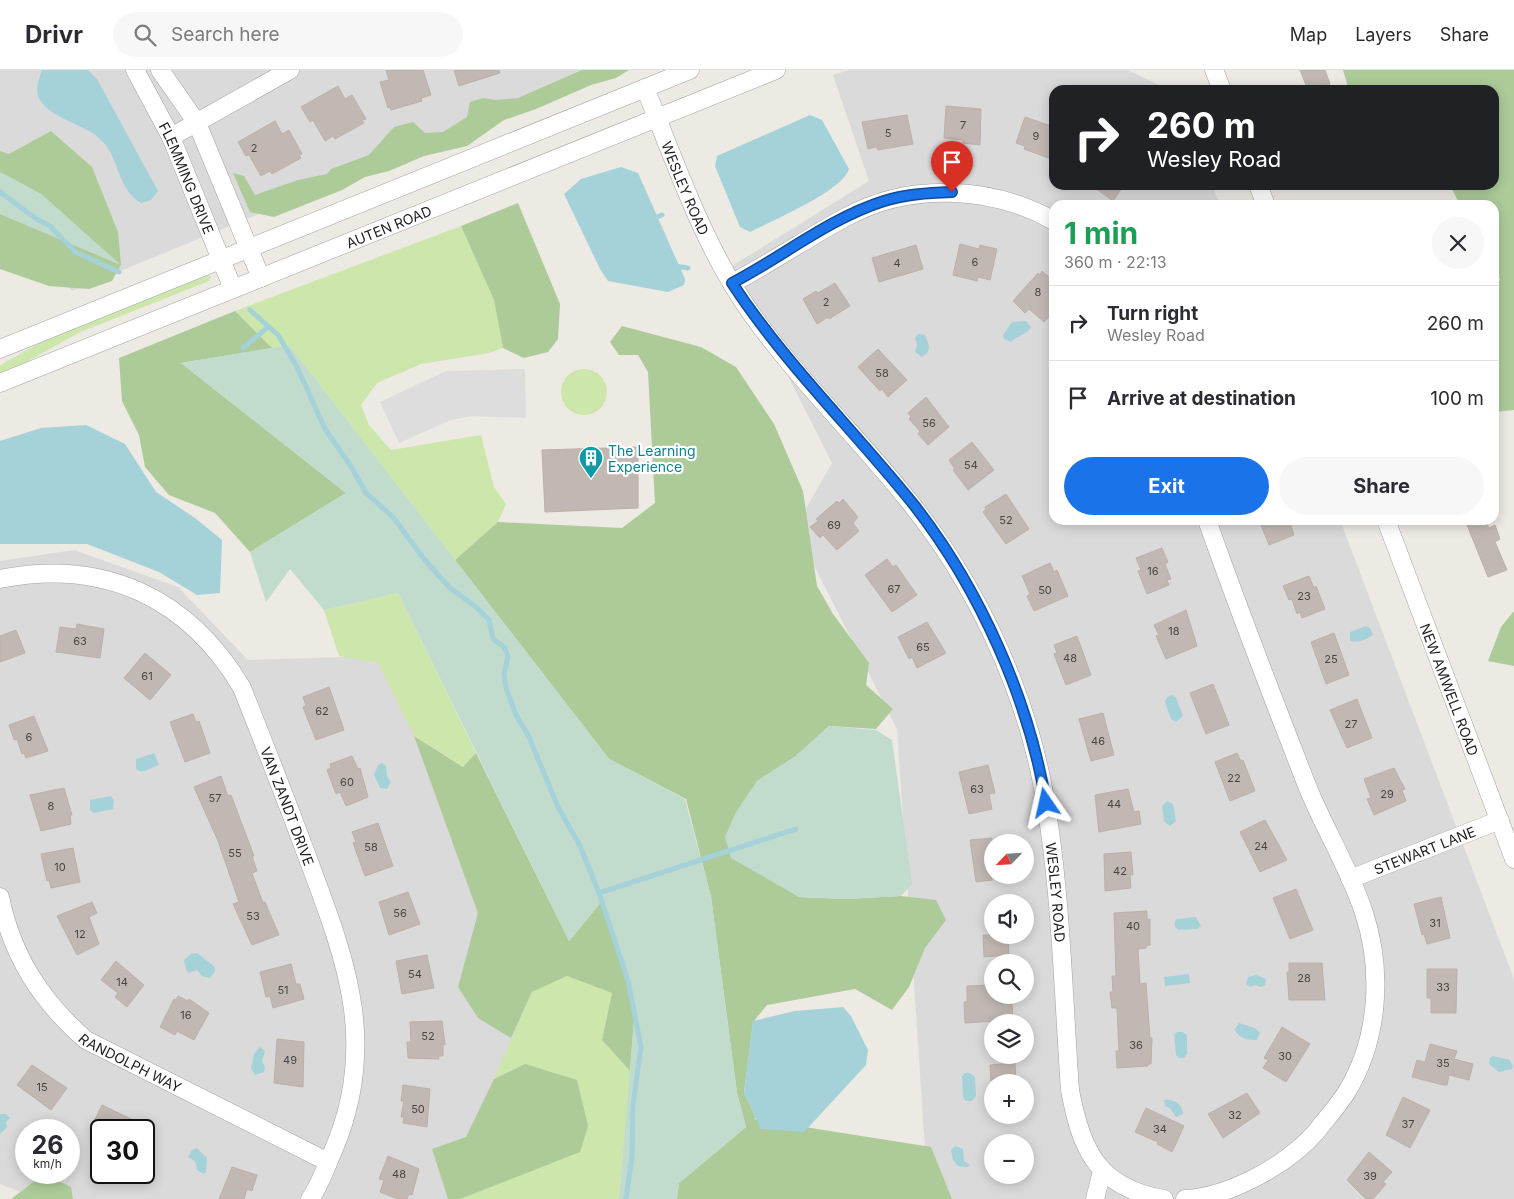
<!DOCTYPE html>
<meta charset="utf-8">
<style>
body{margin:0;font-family:Inter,sans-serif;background:#f7f7f7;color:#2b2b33;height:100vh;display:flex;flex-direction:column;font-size:19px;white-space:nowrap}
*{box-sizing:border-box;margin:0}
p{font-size:16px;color:#7c7c81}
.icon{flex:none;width:28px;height:28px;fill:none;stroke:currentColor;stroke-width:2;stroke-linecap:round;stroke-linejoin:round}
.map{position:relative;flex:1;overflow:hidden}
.sheet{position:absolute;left:1049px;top:130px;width:450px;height:325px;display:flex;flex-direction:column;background:#fff;border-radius:15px;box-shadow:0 2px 12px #0003}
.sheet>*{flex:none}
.guide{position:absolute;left:1049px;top:15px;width:450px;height:105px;border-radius:15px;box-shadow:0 2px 12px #0003;background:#202124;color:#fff;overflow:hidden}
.needle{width:32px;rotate:245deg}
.fabs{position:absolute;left:984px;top:764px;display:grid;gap:10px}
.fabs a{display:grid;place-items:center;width:50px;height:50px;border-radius:50%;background:#fff;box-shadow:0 2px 12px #0003;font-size:25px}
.speed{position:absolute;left:15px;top:1049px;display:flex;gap:10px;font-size:25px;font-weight:700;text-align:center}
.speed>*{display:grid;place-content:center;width:65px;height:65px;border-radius:50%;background:#fff;box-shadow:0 2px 12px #0003;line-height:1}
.speed small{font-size:12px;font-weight:400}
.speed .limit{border:2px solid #111;border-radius:8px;background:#fff;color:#111}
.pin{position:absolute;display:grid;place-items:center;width:42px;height:42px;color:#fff;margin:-51px -21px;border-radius:50% 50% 50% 0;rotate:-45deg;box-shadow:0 0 5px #0007}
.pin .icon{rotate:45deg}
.me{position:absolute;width:55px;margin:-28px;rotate:349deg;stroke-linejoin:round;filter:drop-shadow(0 0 4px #0008)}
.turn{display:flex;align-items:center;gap:18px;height:105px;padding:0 15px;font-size:22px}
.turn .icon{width:65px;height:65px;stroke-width:2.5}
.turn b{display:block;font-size:35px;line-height:42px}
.round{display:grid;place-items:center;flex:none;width:52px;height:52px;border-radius:26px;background:#f7f7f7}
.headline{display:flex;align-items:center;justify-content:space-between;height:85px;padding:0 15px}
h1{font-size:30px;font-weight:700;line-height:38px;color:#1e9e55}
.cta{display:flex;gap:10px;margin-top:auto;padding:10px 15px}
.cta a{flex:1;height:58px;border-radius:30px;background:#1a73e8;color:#fff;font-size:20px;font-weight:700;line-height:58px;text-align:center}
.cta a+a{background:#f7f7f7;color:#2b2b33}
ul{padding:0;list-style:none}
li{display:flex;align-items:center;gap:15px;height:75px;padding:0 15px;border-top:1px solid #e1e1e2}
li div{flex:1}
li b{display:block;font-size:19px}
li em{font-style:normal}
header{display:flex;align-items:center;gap:30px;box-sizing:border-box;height:70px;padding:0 25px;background:#fff;border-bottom:1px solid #e1e1e2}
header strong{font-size:24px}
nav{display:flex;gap:28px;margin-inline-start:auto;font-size:18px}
.search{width:350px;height:45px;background:#f7f7f7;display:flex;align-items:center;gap:12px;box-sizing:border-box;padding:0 18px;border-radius:28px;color:#7c7c81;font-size:19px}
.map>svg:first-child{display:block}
.residential{fill:#dbdada;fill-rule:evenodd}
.grass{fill:#cce6ab}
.forest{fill:#accb99}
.wetland{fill:#c1dbcd}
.parking{fill:#ddd}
.water{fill:#a5d1d9}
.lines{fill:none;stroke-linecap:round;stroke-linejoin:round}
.stream{stroke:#a5d1d9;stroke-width:5}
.building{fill:#c2b8b3;stroke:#beafa6}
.minor-casing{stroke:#a1a1a1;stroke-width:19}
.minor{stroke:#fff;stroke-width:18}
.route-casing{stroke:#114b97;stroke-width:12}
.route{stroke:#1a73e8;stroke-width:9}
.labels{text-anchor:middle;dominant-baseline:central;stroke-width:4.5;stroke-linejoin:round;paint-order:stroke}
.number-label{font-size:11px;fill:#464442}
.street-label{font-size:14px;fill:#1d1d1d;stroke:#fff}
.culture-label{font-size:14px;fill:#0d838f;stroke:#fff;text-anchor:start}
</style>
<header>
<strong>Drivr</strong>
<div class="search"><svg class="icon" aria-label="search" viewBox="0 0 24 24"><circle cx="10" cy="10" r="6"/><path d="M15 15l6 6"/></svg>Search here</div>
<nav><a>Map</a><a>Layers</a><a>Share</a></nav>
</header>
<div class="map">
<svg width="1514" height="1129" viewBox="0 0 1514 1129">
<rect width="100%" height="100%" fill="#ede9e3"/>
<path class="residential" d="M0,0h608l-536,221 -72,-74z
M849,0h279l41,20h-115v95h158l8,20h-166v315h286l174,459v220h-570l-19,-50 -28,-420 -102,-201 37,-65 -100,-197 137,-85 -36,-106zM992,772h33v33h-33zM992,832h33v33h-33zM992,892h33v33h-33zM992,952h33v33h-33zM992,1012h33v33h-33zM992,1072h33v33h-33z
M74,480l104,37 70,73 129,-4 92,198 55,167 -64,178h-422l-38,-15v-623zM26,1060h43v42h-43zM101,1060h43v42h-43z"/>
<path class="grass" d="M461,156l33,74 9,48 -14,5 -68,11 -44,19 -16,22 8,20 22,25 90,-15 13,52 12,17 -8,18 -43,38 -166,-215 -17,3 -37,-37z
M208,204l3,3 -2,4 -131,52 -57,32 -21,9v-9l56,-31z
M561 322a23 23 0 1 1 46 0a23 23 0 1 1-46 0Z
M398,523l78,160 -12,14 -50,-31 -36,-73 -39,-7 -15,-46z
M567,906l45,17 -10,47 28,31 -11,128h-159l120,-48 -55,-87 -31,15 38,-87z"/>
<path class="forest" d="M582,0h47l-13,8 -25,7 -55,24 -32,11 -37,26 -43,10 -35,15 -24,6 -23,13 -68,27 -24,-5 -17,-39 11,3 11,19 43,-15 29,-6 4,-5 38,-14 25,-28 19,-5 12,11 18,-1 24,-15 3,-15 13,-4 13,2 22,-2z
M1343,0h171v340l-20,2v-126l6,-6 -6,-16v-59h-38l3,-2 -9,-18h44v-95h-145z
M51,61l41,36 26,65 3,33 -9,16 -23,8 -40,-3 -49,-17v-55l119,50 -78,-70 -41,-22v-21l9,3z
M518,133l42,101 -2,35 -10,13 -24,6 -21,-10 -9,-48 -33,-74z
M235,241l37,37 -91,15 165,130 -96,59 -35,-39 -46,-18 -24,-28 -6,-32 -17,-34 -3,-43z
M622,256l79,21 35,20 38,57 29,67 14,95 16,28 36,49 -3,22 27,24 -17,20 -47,-3 -33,30 -39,25 41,116 48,2 55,-3 35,4 10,20 -21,28 -16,39 -17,23 -37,-21 -88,16 -14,17 -9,71 12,25 -2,1 177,28 21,52h-275l2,-16 67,-56 -9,-34 -26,-196 -25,-98 -77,-40 -154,-199 43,-38 124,6 33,-25 -7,-131 -10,-17h-19l-9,-13z
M1514,541v55l-26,-5 13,-34z
M414,666l49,31 13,-14 93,188 33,-40 33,107 -5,63 -28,-31 10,-47 -45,-17 -35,16 -21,46 -33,-20 -20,-31 20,-74z
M525,994l52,16 11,46 -8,26 -120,47h-12l-16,-50 34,-12 28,-58z
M44,1104l27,13 2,12h-62z"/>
<path class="wetland" d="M0,102l41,22 80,71 -121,-51z
M289,275l320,414 76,40 26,98 26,196 9,34 -67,56 -2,16h-58l16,-191 -33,-107 -33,40 -171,-348 -74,17 -34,-41 -24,33 -16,-50 96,-59 -165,-130z
M829,656l47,4 16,10 20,144 -11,12 -55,3 -47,-2 -68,-39 -6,-21 11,-25 21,-31 39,-25z"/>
<path class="parking" d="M525,299l1,49 -54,-2 -21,4 -52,23 -19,-41 66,-31z"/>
<path class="water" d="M42,0h46l9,9 61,112 -7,9 -10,3c-24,-14 -22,-45 -38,-61 -17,-19 -50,-21 -63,-42 -6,-9 -1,-21 2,-30z
M810,45l12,5 27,49c-6,22 -78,52 -99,63l-10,-5 -25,-61 2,-10z
M621,97l17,6 47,106 -1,6 -16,7 -60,-11 -8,-12 -36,-75 17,-15z
M1026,251l5,6c-3,7 -14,9 -20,15l-7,-3 -1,-4 9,-13z
M918,264l7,1 4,11 -1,6 -6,5 -7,-5 2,-7 -2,-7z
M86,355l39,19 31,48 39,26 27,22 -2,53 -23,2 -38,-23 -72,-28h-87v-103l41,-13z
M1366,556l4,2 3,6c-5,6 -16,9 -23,7v-9z
M1172,625l4,3 7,18 -7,6 -5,-3 -6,-17 2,-5z
M154,683l5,12 -17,7 -6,-3v-10z
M382,693l4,3 1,10 4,6 -4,7 -7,-1 -6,-13 4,-10z
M111,726l3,5 -1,8 -19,4 -4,-3v-10z
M1167,731l6,3 3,17 -6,5 -6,-5 -2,-15z
M1196,847l5,9 -4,3 -18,1 -4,-3v-6l2,-2z
M197,883l17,13 1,6 -6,6 -7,-2 -5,-6 -8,3 -3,-3 -2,-10 7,-6z
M1189,904l1,9 -25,3 -1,-9z
M1256,905l10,4 -1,6 -4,2 -6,-2 -5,2 -4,-3 2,-7z
M843,937l8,9 17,34 -2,15 -62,67 -43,-3 -17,-36 9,-72 42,-10z
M1239,953l16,5 5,5 -3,7c-8,0 -19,-1 -22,-11z
M1177,962h6l4,3v19l-3,4h-5l-3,-3 -2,-20z
M260,977l5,4 -3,10 3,6 -1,5 -9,3 -4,-7 3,-14z
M1493,986l17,4 3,6 -1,3 -13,3 -10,-8 1,-6z
M965,1003h5l5,4 1,19 -4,5h-6l-3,-4 -1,-21z
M1164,1030c10,-1 19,4 19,14l-7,3 -6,-9 -5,-2z
M0,1044h6l4,4 -4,4 1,5 -7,7z
M955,1076l8,3 1,12 6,4 -3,2 -9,-1 -5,-6 -2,-10z
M197,1078l10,10 -1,14 -2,2 -7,-4 -2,-9 -7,-4 4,-7z"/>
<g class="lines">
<path class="stream" d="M0,122l35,26 15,8 25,26 44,20
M652,149l10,-4
M674,196l14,2
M250,240l28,25 19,32 28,62 25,36 16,28 27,24 31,42 25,28 28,21 12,12 4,19 11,8 4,9 -4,18 2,14 10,27 13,22 29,70 22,39 19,47 29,88 13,66 -8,58 -1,51 -6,43
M243,278l25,-21
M599,823l197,-64"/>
</g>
<path class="building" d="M386,0h37l8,25 -10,3 1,3 -31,9 -1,-3 -2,1 -8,-26 9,-2z
M454,0h45l1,3 -41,13z
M1300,0h25l5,14 -15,6h-7z
M338,16l7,13 7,-4 14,24 -4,1 2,3 -29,16 -2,-3 -8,5 -12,-21 -3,2 -9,-15z
M946,36l35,3 -1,36 -17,-2v-3l-19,-2z
M907,45l6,29 -35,6 -1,-3 -9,2 -6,-27z
M1025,47l29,10v33l-30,-11 1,-3 -9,-3z
M275,51l7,13 7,-4 13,24 -3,1 2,3 -29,16 -2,-3 -9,5 -12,-21 -3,1 -8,-14z
M1091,115h33l-11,16z
M960,174l19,5 1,-4 17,4 -7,31 -12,-3 -1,4 -24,-6z
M916,175l7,24 -44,13 -7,-24z
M1042,201l12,11v30l-10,10 -15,-13 -4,4 -12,-12 25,-28 2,2z
M835,213l15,23 -21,13 -1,-2 -11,7 -14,-25 13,-8 2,2z
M878,279l29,31 -19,17 -6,-8 -2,2 -22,-24z
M926,327l23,30 -21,18 -10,-11 2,-3 -11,-12 2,-2 -3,-4z
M972,372l22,28 -26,20 -15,-20 2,-1 -6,-9z
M638,377v61l-93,4 -3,-62z
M1006,424l23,35 -23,15 -23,-32 3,-3 -1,-2z
M843,429l15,18 -5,6 6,8 -22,19 -14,-15 -3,3 -10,-11 8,-6 -2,-2 21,-18 2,2z
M1259,450h30l5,15 -25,10z
M1478,450h7l4,8 6,-3 5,14 -5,3 12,28 -19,7 -21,-52z
M1162,478l6,14 -3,2 6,15 -4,1 2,5 -22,9 -9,-23 3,-1 -5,-12z
M887,489l6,8 3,-2 21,30 -25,17 -27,-37z
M1050,493l4,9 3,-2 11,26 -34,15 -7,-15 3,-2 -8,-18z
M1309,506l5,12 2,-2 9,23 -23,9 -2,-6 -3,2 -5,-15 -3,1 -6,-14z
M1186,540l11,36 -31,13 -10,-23 3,-1 -5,-10z
M927,552l19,31 -29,15 -5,-11 -3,2 -11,-22z
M77,554l27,5 -4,29 -44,-6 4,-25 16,2z
M16,560l9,23 -25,9v-26z
M1334,563l15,42 -23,9 -15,-42z
M1077,566l14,39 -25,10 -12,-31 3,-1 -3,-8z
M145,583l26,22 -21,25 -26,-22z
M1213,614l16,41 -23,9 -16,-41z
M329,617l15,43 -28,10 -13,-33 3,-1 -3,-9z
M1357,629l15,39 -25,10 -17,-38z
M1103,643l11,42 -23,6 -12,-42z
M193,644l3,8 3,-1 11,32 -25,9 -15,-40z
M34,646l14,35 -22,7 -2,-5 -2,1 -5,-15 -3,1 -5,-15z
M1237,683l4,8 2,-1 12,31 -25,10 -15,-39z
M352,686l6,13 2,-1 8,29 -22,9 -6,-14 -4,2 -9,-24 4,-2 -1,-4z
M988,695l7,28 -6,1 3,15 -23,5 -10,-42z
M1394,698l11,21 -3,1 4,11 -32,14 -7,-16 4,-1 -7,-19z
M221,706l7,20 3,-1 23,61h-2l5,15 -5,2 11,30 2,-1 14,33 -27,10 -19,-41 6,-2 -21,-61 -24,-54z
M64,718l8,27h-2l1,9 -30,7 -11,-36z
M1128,719l6,23 5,-1 2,13 -42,8 -4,-37z
M1265,750l22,40 -27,12 -20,-40z
M378,753l15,43 -28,10 -12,-33 3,-1 -4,-10z
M992,768v42l-16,2 -6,-42z
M73,778l7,34 -29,6 -2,-8 -2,1 -6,-27z
M1131,782l2,23h-3l1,13 -26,3 -1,-37z
M1296,819l17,41 -23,9 -17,-41z
M408,822l12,32 -31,11 -10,-33z
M1441,827l9,41 -23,6 -3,-10 -2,1 -8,-31z
M92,832l5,11 -8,4 10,27 -22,11 -20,-39z
M1147,841v8h3v26l-4,1v2l-8,1 2,35 6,-1 4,55h2l-1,26h-3v2l-31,2 -1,-17h3l-2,-43h-5l-2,-16h3l-1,-16h4l-2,-63z
M983,865h25l1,20 -25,2z
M427,885l7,33 -32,6 -6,-33z
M116,891l28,24 -17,22 -12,-10 3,-4 -17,-13z
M1289,893h33l3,37h-36l-2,-28h2z
M291,894l5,20h4l4,15 -31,9 -3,-12 -4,1 -6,-25z
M1427,899h30l-1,44h-25v-15h-4z
M992,915v10h15l1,9 4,-1 1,17 -48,3 -1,-21h3v-16z
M178,926l10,5 1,-2 20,14 -15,27 -17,-9 -2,4 -15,-8 14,-28 2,1z
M442,951l3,24h-2v11h-5l1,3 -31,-1 -1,-16h4l-1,-20z
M1282,957l28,17 -24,38 -23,-14 5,-8 -4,-2z
M277,969l27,3 -1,45 -29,-4z
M1430,974l27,7 -3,8 19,5 -4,16 -20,-5 -2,10h-4l-31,-8 5,-17 8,2z
M1015,993l1,19h-25l-1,-17z
M32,995l35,23 -16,22 -34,-25z
M403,1015l27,4 -3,38 -24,-4 1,-6h-3l3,-16h-3z
M1247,1023l13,20 -37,25 -15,-24z
M1403,1027l27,13 -20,38 -24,-13z
M102,1035l31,15 -5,10h-38z
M1146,1038l38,18 -12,26 -15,-8 1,-2 -23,-10z
M1369,1082l23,20 -9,10 3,2 -13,15h-7l-19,-19z
M388,1086l31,13 -7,26 -3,-1 -2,5h-9l-18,-7 4,-12 -5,-1z
M232,1097l25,8 -5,16 -5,-2 -3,10h-25z"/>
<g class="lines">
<defs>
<g id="minor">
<path id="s1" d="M135,0l36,67 62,152"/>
<path d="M160,0l37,53 64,155"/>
<path d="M1214,0l8,20"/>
<path id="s2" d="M645,18c32,78 59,160 108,228 67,93 156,167 213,268 36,62 64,134 77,204 18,97 20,204 27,302 11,60 28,98 94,109"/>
<path d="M171,67l119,-67"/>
<path d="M1258,115l8,20"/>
<path d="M732,213c39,-20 75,-45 114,-66 64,-35 146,-31 208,4"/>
<path d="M0,279l690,-279"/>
<path id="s3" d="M0,313l776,-313"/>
<path id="s4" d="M1386,450l128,339"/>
<path id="s5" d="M0,509c104,-21 189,19 242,109 21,53 42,106 62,160 39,105 77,192 29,303 -7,16 -13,34 -23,48"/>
<path id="s6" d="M1350,809l150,-59"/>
<path id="s7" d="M0,827c12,59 41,104 86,143l242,122"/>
<path d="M1095,1129l7,-28"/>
<path d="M1185,1129c44,-2 102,-34 131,-67 10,-13 21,-25 30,-39 33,-53 37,-122 18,-180 -15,-46 -41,-86 -58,-130 -34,-87 -68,-175 -99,-263"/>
</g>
</defs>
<use href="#minor" class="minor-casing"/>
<use href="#minor" class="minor"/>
</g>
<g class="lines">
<defs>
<path id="route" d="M952,122c-23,1 -46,2 -68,9 -54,17 -102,56 -152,82 53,81 122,147 182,222 65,83 115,194 132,298"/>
</defs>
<use href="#route" class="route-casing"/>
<use href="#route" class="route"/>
</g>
<defs>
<symbol id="building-pin" viewBox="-11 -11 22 30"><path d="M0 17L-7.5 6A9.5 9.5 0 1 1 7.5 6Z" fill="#0f9aa8" stroke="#fff"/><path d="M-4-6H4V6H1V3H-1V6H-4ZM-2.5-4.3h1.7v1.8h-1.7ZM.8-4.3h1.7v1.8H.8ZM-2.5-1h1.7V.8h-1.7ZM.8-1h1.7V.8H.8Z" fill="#fff"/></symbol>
</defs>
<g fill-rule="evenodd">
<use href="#building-pin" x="577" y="374" width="28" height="38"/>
</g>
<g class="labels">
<g class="number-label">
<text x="963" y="55">7</text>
<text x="888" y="63">5</text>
<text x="1036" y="66">9</text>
<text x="254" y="78">2</text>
<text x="975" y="192">6</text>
<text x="897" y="193">4</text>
<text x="1038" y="222">8</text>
<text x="826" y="232">2</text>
<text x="882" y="303">58</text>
<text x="929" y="353">56</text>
<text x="971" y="395">54</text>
<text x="1006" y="450">52</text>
<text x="834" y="455">69</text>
<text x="1153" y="501">16</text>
<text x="894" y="519">67</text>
<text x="1045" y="520">50</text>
<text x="1304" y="526">23</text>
<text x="1174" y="561">18</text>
<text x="80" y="571">63</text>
<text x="923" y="577">65</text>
<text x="1070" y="588">48</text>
<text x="1331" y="589">25</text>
<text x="147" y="606">61</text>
<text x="322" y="641">62</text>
<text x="1351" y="654">27</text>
<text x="29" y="667">6</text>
<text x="1098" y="671">46</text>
<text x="1234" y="708">22</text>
<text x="347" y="712">60</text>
<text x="977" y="719">63</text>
<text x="1387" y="724">29</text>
<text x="215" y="728">57</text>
<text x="1114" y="734">44</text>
<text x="51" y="736">8</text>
<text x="1261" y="776">24</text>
<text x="371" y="777">58</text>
<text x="235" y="783">55</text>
<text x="60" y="797">10</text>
<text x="1120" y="801">42</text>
<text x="400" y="843">56</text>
<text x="253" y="846">53</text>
<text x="1435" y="853">31</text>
<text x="1133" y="856">40</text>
<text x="80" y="864">12</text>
<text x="415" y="904">54</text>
<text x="1304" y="908">28</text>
<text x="122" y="912">14</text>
<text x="1443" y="917">33</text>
<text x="283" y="920">51</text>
<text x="186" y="945">16</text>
<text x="428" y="966">52</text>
<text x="1136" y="975">36</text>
<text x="1285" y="986">30</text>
<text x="290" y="990">49</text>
<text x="1443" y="993">35</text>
<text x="42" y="1017">15</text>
<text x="418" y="1039">50</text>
<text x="1235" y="1045">32</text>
<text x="1408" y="1054">37</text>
<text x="1160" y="1059">34</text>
<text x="399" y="1104">48</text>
<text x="1370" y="1106">39</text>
</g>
<g class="street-label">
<text stroke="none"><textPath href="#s1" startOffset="120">FLEMMING DRIVE</textPath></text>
<text stroke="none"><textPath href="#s2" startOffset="108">WESLEY ROAD</textPath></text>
<text stroke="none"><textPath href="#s3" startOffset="419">AUTEN ROAD</textPath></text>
<text stroke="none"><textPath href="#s4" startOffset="181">NEW AMWELL ROAD</textPath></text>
<text stroke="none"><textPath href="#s5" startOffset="412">VAN ZANDT DRIVE</textPath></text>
<text stroke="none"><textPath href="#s6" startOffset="80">STEWART LANE</textPath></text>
<text stroke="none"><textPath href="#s2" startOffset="920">WESLEY ROAD</textPath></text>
<text stroke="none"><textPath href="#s7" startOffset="220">RANDOLPH WAY</textPath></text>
</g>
<g class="culture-label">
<text x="608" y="380">The Learning<tspan x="608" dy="16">Experience</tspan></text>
</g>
</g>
</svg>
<div class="fabs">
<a><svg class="needle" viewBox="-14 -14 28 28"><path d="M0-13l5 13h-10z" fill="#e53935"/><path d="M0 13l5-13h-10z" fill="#7c7c81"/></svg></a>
<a><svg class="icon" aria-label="sound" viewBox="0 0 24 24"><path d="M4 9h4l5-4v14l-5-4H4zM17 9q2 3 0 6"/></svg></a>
<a><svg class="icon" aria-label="search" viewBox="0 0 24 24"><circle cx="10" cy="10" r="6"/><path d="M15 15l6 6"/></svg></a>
<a><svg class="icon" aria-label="layers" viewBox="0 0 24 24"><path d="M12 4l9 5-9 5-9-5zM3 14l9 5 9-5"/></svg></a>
<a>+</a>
<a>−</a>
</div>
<div class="speed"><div>26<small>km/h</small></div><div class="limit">30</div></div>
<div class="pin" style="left:952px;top:122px;background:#d93025"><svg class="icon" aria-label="arrive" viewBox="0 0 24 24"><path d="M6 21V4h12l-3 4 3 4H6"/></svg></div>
<svg class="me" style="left:1046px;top:733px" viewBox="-20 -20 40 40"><path d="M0-17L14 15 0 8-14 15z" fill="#1a73e8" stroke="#fff" stroke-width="4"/></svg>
<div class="guide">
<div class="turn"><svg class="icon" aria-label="right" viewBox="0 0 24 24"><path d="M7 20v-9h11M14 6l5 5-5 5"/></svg><div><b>260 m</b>Wesley Road</div></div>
</div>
<section class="sheet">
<div class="headline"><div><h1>1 min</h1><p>360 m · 22:13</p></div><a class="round"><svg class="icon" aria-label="close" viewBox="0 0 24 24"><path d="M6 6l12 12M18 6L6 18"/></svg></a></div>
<ul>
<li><svg class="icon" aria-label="right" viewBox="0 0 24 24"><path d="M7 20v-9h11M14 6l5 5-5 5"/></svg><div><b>Turn right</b><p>Wesley Road</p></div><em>260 m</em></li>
<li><svg class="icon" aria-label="arrive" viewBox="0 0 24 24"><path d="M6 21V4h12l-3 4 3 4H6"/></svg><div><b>Arrive at destination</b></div><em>100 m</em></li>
</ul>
<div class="cta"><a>Exit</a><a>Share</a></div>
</section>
</div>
